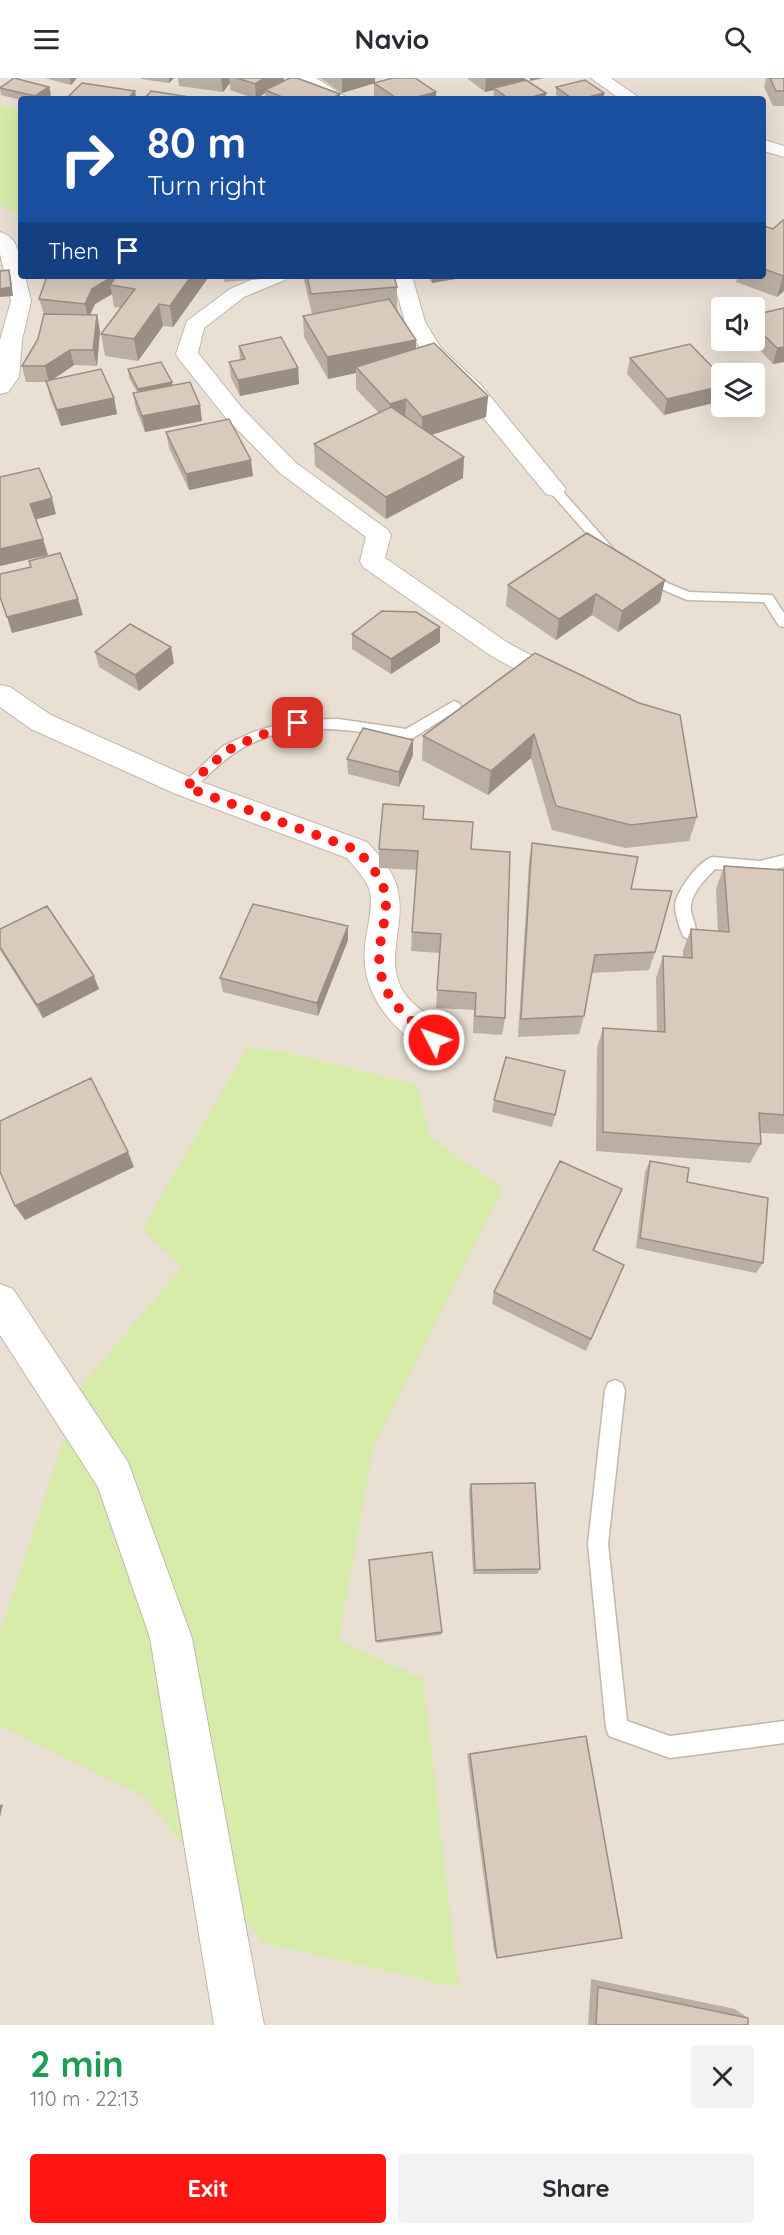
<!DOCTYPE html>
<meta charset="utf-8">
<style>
body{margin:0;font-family:Quicksand,sans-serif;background:#f2f2f3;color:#2b2b33;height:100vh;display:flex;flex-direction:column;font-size:22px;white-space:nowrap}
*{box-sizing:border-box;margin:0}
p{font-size:20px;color:#7c7c81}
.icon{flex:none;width:33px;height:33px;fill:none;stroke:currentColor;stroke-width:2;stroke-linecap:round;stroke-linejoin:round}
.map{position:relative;height:1947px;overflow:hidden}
.side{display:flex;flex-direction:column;background:#fff;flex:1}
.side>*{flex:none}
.guide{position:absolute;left:18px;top:18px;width:748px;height:183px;border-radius:6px;box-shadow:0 6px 24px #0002;background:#1a4fa0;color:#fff;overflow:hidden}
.buttons{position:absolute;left:711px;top:219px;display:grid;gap:12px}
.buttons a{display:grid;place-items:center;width:54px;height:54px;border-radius:6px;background:#fff;box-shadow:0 6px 24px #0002;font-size:30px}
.pin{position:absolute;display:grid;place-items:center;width:51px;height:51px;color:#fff;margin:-26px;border-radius:12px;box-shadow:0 3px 9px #0006}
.me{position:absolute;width:66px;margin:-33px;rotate:311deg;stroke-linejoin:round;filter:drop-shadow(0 0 4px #0008)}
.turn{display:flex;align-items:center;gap:21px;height:126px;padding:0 30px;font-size:27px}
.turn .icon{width:78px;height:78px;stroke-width:2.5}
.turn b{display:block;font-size:42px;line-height:51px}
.then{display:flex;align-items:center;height:57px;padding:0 30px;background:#0003;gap:12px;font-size:22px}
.round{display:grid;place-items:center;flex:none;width:63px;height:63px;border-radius:6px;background:#f2f2f3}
.overview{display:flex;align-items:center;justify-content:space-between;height:102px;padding:0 30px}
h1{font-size:36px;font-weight:700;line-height:45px;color:#1e9e55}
.action{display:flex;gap:12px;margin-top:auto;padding:12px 30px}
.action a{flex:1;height:69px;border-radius:6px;background:#ff1511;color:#fff;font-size:24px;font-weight:700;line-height:69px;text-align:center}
.action a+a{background:#f2f2f3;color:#2b2b33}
header{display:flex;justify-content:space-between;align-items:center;height:78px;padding:0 30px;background:#fff;font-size:27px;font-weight:700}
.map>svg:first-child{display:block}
.residential{fill:#e9dfd3;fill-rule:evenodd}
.green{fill:#d7ecaa}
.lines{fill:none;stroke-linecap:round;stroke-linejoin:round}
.lane-casing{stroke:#c3b7aa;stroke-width:3}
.street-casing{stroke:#c3b7aa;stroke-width:2}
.lane{fill:#fff;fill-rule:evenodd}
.street{fill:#fff;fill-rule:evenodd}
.wall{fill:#bbaea2}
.shaded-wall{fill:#998d84}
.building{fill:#dacabc;stroke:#998d84;stroke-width:1.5}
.route{stroke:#ff1511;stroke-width:10;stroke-dasharray:0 18}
</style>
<header><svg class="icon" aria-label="menu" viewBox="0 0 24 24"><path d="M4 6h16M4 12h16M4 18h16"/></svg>Navio<svg class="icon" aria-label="search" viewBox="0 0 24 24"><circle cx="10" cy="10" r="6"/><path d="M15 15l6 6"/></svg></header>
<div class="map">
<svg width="784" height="1947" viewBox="0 0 784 1947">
<rect width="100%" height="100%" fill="#f4eee5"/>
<path class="residential" d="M0,0h784v1947h-784zM21,21h743v177h-743zM722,230h32v32h-32zM722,296h32v32h-32z"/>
<path class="green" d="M0,26l21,6v107l-21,-13z
M248,969l43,6 125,31 14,54 73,50 -130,260 -34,192 84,39 36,309 -196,-45 -119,-147 -144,-70v-94l82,-247 100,-118 -40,-38z"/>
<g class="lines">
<defs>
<path id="lane" d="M554,407l4,1 59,67 2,3 -2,3h-8l-59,-67 -2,-3z
M644,495l45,19 83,3 12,18v14l-5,-1 -15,-24 -77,-2 -47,-20 -2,-3z
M454,623l5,2 2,3 -2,3 -46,29 -5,1c-62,-9 -119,-23 -175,15 -15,10 -28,25 -42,37l-5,1 -7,-5 44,-41 30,-14 40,-12 45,-1 68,10z
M784,777v12l-24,6 -45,-4c-9,10 -22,21 -24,36 -2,11 9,22 3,32l-5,2 -5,-2c-4,-7 -9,-23 -9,-32 2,-15 23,-43 37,-48l48,4z
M615,1302l7,3 3,7 -17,154 19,177 43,15 114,-15v22l-114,15 -61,-22 -3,-8 -18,-184 17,-154 3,-7z"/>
<path id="street" d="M296,0h20l33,21h-21z
M591,0h20l30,21h-21z
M764,62l20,6v11l-20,-6z
M0,154c19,5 21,27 21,44h4l6,25 -9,39 -3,37 -11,15 -8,2v-54l11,-39 -11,-47z
M261,198h27l-3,4 -41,17 -40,31 -6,25 44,55 54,55 92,67 3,5 -6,23 123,85 62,33 4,7 -4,7 -9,2 -9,-2 -62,-35 -127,-88 -3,-6 6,-24 -86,-64 -54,-55 -47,-59 -3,-5 11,-33 43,-32z
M392,198h20l13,46 16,26 39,36 82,100 4,5 -4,5 -8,2 -8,-2 -82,-100 -39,-37 -20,-35z
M0,607l10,2 41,28 145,65 171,62c32,34 37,50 30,95 -2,15 -4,31 2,46 9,25 40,34 51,57l-4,10c-20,7 -26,-2 -40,-14 -30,-27 -47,-57 -40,-98 2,-14 7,-31 4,-46 -3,-13 -15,-24 -23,-34l-171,-64 -145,-65 -31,-22z
M0,1206l13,5 115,173 64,176 72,387h-50l-64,-387 -52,-151 -98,-152z"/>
</defs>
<use href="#lane" class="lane-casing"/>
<use href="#street" class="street-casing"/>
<use href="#lane" class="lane"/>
<use href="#street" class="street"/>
</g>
<path class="wall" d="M45,0h32l-6,7z
M141,0h33l-5,5 -28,-4z
M178,0h106v3l56,13v5h-74l-1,-6 -9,6 -26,-9v-7l-7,9 -44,-6z
M320,0h55v5l-33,10z
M468,0h57v2l21,13 -1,6h-52l1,-9 -9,2 -17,-13z
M766,0h18v28h-11l-9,-19z
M374,5l62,16h-61l-1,-1z
M0,9h49l2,8 -7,4h-23v1l-20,-5z
M556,9l48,6v6h-43l-5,-4z
M135,13l1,8h-68v-2z
M784,143v70l-7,6 -41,-15 2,-6h26v-50l9,3z
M47,198h161v2l-35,49 -10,-1 -25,35 -33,-5 -4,-22 20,-26 -7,-1 -2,-13 -17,10 -5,11h7l3,16 -3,35 -23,-1 -20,14 60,19 3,16 -56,12 -11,-29 -4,-15h-20l-4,-16 16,-27 6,-24 -5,-16z
M223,198h38l1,3 -38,3z
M303,198h91l3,11v22h-1l20,40 72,47 -2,21 -54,18 31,43 -77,41 -71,-53 -1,-22 65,-31 -23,-24v-16l-28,6 -24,-42 -1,-21 9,-2z
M427,198h46l-41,7z
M784,230v54l-11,2 -23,-24h4v-25z
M690,266l-26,71 -37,-41 3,-16z
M239,268l59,22 1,16 -59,12 -9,-18 -2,-16 11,-2z
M128,291l44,17 28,19 2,16 -57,11 -9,-23 -3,-16 4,-1 -8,-14z
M166,354l87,44 -64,14 -20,-42z
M587,455l73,69 -42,30 -26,-17 -36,25 -50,-34 2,-21z
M352,556l88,8 -49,32 -39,-25z
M95,574l79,11 -35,28 -40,-24z
M535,575l162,164 -8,24 -64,7 -73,-18 -21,-72 -43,37 -66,-35 1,-24z
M413,662v15l-14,32 -51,-13 -1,-15z
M424,741l47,30 34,169 -3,17 -29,-2 1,-23 -38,-2 4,-55 -29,-2 1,-19 5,-62 -38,-2v-19z
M532,765l99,46 24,63 -6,18 -58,3 -7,43 -5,18 -61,3 11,-175z
M724,788l60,4v264l-24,-1 1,11 -11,19 -154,-12 1,-103 6,-20 54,4 -1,-54 7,-22 20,2v-7l8,-22 27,2 -2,-42z
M0,851l99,60 -56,29 -43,-68z
M348,862l-30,76 -95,-24 -3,-14z
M494,1022l61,15 -3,12 -60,-15z
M650,1083l37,21 76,81 -7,10 -120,-25 9,-76z
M622,1111l-28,61 30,15 -38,86 -94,-47 2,-12z
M471,1406l69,85 -3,5h-64l-4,-84z
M369,1482l73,72 -1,3 -64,8z
M586,1658l-89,222 -3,-7 -27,-197z
M591,1901l144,30 13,9v7h-160z"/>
<path class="shaded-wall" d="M70,0h7l-6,7z
M169,0h5l-5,5z
M221,0h8l1,5 -7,9z
M264,0h20v4l-19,8v3l-9,6 -1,-15z
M342,0h33v5l-33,10z
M486,0h39v5l-31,5v2l-9,2z
M530,0h14l-14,3z
M49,9l2,8 -7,4h-8l-1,-3z
M135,13l1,8h-9z
M436,14v7h-26z
M546,15l-1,6h-20z
M604,15v6h-23z
M340,16v5h-9z
M9,192l2,8 2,18 -13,1v-8z
M784,197v16l-7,6 6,-21z
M113,198h8l-11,9 2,9 -17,10 -7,15 -3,-15 7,-15z
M191,198h17v2l-35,49 -3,-21z
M432,198h41l-41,7z
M159,226l4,22 -25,35 -4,-22z
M97,237l3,16 -3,35 -4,-16z
M416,262v21l-60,6v6l-28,6 -1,-22z
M784,269v15l-11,2 4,-16z
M70,272l4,15 -25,17 -4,-16z
M298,290l1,16 -59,12 -2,-16z
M172,304l1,8 -33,8 -2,-9z
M722,308v15l-58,14 3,-16z
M488,318l-2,21 -64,21v-21z
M114,320l3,16 -56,12 -4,-16z
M406,321l-1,22 -15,5v-22z
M200,327l2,16 -57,11 -3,-16z
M464,379l-1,21 -77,41v-22z
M251,382l2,16 -64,14 -3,-16z
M52,420l4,16 -22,6 -4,-16z
M43,461l5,16 -48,11v-17z
M665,502l-5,22 -42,30 4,-21z
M596,516l-4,21 -36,25 3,-21z
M78,521l5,16 -71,18 -5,-16z
M440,549v15l-49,32v-15z
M171,569l3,16 -35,28 -4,-16z
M534,656l-3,24 -43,37 3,-24z
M413,662v15l-14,32v-15z
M348,848v14l-30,76 -1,-13z
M94,898l5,13 -56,29 -6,-13z
M128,1074l6,15 -109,53 -10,-14z
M622,1111l-6,14 -28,60 5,-13z
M3,1726l-3,13v-12z"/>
<path class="building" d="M14,0l35,9 -14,9 -35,-8z
M237,0h27l-9,6z
M290,0h7l43,16 -9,5h-44l-22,-9z
M393,0h22l21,14 -26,7h-12l-24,-16z
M770,0h14v13h-8z
M526,2l20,13 -21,6h-16l-15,-11z
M585,2l19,13 -23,6h-8l-17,-12z
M82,5l53,8 -8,8h-44l-15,-2z
M151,13l45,7 -1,1h-51z
M783,142l1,1v54l-1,1 -19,-7v-43l9,3z
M9,192l2,17 -11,2v-18z
M47,198h66l-21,13 -7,15 -46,-5z
M117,198h74l-21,30 -11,-2 -25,35 -33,-5 34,-45 -25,-4z
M307,198h87l3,11 -86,7z
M389,221l27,41 -89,17 -24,-41z
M784,230v39l-7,1 -23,-23v-10z
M44,236l53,1 -4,35h-23l-25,16h-23l16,-27z
M281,259l17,31 -60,12 -9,-18 16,-3 -6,-13z
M434,265l54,53 -66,21 -16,-18 -16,5 -34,-37z
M690,266l32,33v9l-55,13 -37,-41z
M161,284l11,20 -34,7 -10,-20z
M101,291l13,29 -57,12 -11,-29z
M190,304l10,23 -58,11 -9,-23z
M391,329l73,50 -78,40 -72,-53z
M229,341l22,41 -65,14 -20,-42z
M39,390l13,30 -22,6 13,35 -43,10v-72z
M587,455l78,47 -43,31 -26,-17 -37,25 -51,-34z
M60,475l18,46 -71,18 -7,-20v-23l31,-7 -2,-6z
M382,533l34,1 24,15 -49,32 -39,-25z
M130,546l41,23 -36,28 -40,-23z
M535,575l104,50 41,12 17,102 -66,8 -75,-19 -22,-72 -43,37 -68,-35z
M363,650l50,12 -14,32 -52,-13z
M383,726l41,2 -1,13 50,3 -2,27 39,3 -5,166 -30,-2 1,-23 -39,-3 4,-56 -29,-2 6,-81 -39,-2z
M532,765l106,14 -7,32 41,2 -17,61 -60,3 -11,61 -63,3z
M724,788l60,4v245l-25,-2 2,31 -158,-12v-104l62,4 -2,-76 29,2 -1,-29 38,3z
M253,826l95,22 -31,77 -97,-25z
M47,828l47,70 -57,29 -37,-58v-18z
M506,979l59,14 -10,44 -61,-15z
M91,1000l37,74 -113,54 -15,-34v-51z
M560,1083l62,28 -29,61 31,15 -33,74 -97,-47z
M650,1083l39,7 -2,14 81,16 -5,65 -123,-25z
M535,1405l5,86 -65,1 -4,-86z
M432,1474l10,80 -66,9 -7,-81z
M586,1658l36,202 -125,20 -27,-204z
M598,1909l150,31v7h-152z"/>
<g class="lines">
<path class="route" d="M298,645l-40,13 -30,14 -42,37 171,63c12,13 29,32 29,51 0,30 -13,49 -3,81 8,25 33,42 51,58"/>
</g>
</svg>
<div class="buttons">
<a><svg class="icon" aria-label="sound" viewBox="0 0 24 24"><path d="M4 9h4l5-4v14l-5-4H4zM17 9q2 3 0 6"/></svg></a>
<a><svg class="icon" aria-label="layers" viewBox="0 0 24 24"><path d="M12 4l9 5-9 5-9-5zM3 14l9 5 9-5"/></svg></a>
</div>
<div class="pin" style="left:298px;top:645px;background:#d93025"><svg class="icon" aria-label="arrive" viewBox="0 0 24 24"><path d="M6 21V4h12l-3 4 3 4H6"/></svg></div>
<svg class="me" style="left:434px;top:962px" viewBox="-20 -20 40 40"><circle r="17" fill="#ff1511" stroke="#fff" stroke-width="3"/><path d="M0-11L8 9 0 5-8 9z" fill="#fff"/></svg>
<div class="guide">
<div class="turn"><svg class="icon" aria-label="right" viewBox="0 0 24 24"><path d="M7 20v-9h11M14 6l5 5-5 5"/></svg><div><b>80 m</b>Turn right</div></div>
<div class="then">Then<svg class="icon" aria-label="arrive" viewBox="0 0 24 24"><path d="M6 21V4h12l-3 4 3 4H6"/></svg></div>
</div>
</div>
<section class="side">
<div class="overview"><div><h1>2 min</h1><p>110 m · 22:13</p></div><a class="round"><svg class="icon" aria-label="close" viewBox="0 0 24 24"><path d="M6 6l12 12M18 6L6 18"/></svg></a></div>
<div class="action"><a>Exit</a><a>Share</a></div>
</section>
